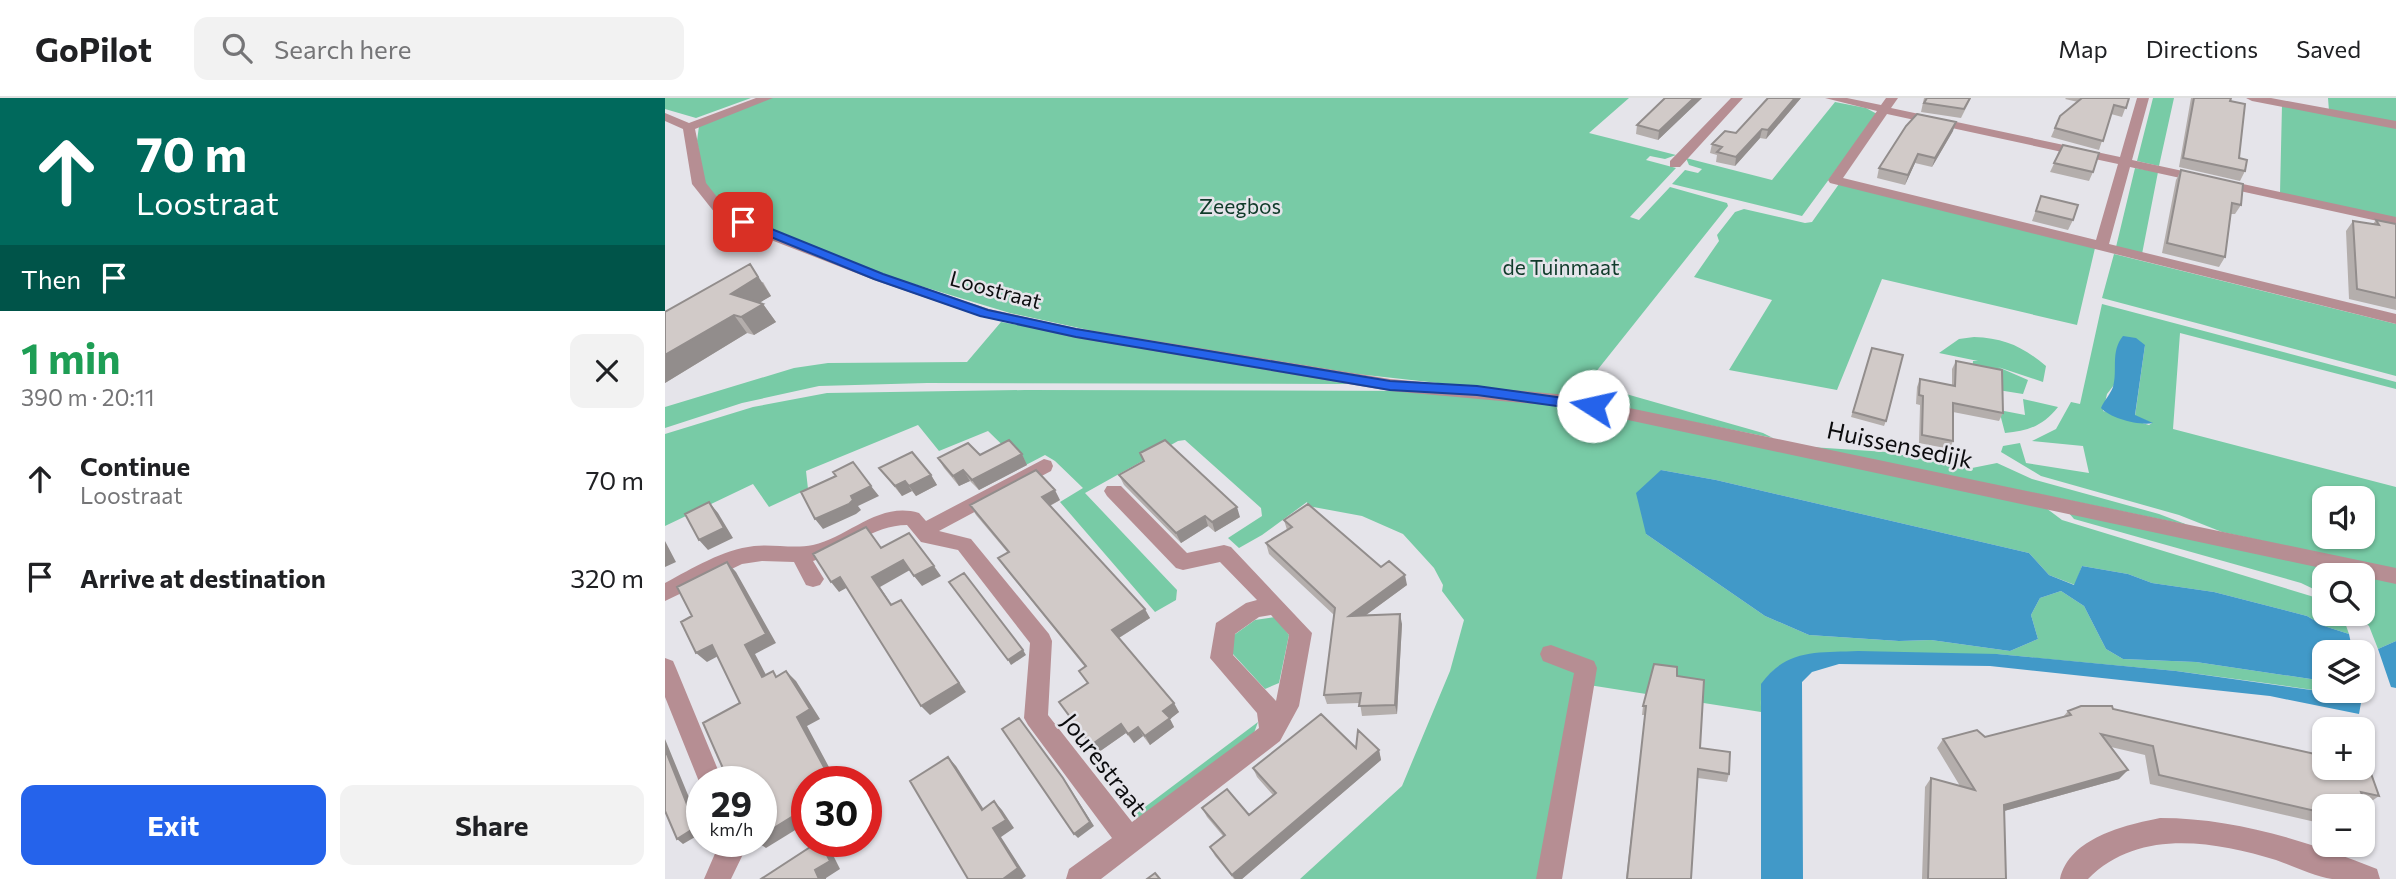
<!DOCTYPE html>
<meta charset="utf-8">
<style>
body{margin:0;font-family:Commissioner,sans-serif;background:#f2f2f2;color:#202124;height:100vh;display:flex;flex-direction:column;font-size:26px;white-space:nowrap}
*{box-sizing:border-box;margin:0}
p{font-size:23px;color:#757577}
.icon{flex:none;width:38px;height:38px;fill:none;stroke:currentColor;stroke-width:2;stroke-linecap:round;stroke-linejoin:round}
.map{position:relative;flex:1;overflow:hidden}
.sheet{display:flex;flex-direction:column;background:#fff;width:665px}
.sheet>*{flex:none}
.guide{background:#00695c;color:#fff;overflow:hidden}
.buttons{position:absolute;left:1647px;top:388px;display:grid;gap:14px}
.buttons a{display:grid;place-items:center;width:63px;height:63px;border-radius:14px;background:#fff;box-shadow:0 2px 5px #0004;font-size:35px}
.speed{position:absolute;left:21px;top:668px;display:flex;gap:14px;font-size:35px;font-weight:700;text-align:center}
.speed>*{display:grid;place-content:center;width:91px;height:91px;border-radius:50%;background:#fff;box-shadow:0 2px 5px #0004;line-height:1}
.speed small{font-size:18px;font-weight:400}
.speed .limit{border:10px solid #d22;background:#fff;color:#111}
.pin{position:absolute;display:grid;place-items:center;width:60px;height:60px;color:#fff;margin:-30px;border-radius:14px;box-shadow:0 4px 10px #0006}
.me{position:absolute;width:77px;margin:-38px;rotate:280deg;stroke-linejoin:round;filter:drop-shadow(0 0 5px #0008)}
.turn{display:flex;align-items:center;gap:24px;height:147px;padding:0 21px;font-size:32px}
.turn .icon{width:91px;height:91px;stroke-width:2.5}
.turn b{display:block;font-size:49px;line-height:60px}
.then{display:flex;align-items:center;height:66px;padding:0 21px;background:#0003;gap:14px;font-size:26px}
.round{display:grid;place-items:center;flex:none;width:74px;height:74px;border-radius:14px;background:#f2f2f2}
.summary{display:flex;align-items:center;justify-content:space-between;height:119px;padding:0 21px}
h1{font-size:42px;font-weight:700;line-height:52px;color:#1e9e55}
.button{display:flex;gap:14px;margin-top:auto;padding:14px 21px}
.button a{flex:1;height:80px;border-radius:14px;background:#2563eb;color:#fff;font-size:28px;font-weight:700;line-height:80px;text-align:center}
.button a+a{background:#f2f2f2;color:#202124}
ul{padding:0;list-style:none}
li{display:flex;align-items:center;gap:21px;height:98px;padding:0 21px}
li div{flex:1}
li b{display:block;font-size:26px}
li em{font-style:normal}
header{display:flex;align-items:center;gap:42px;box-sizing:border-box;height:98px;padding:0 35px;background:#fff;border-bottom:2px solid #e0e0e0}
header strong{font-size:33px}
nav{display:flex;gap:38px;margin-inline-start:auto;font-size:24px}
.search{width:490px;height:63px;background:#f2f2f2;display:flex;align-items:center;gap:18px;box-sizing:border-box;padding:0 24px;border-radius:14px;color:#757577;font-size:26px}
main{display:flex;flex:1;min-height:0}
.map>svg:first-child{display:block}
.green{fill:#78cba6;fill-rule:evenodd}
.water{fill:#4199c8}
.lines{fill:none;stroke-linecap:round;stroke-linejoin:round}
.street{fill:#b68e93;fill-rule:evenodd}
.wall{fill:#b4aeac}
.shaded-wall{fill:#928d8c}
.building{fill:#d1cac8;stroke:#928d8c;stroke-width:2}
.route{fill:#2563eb;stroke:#184099;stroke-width:2}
.labels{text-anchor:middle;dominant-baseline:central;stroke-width:5;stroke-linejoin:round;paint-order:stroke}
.far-park-label{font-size:21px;fill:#103b2a;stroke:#e5e4ea}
.far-street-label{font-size:21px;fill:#0c0c0e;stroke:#e5e4ea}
.street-label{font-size:24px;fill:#0c0c0e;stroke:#e5e4ea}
</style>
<header>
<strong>GoPilot</strong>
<div class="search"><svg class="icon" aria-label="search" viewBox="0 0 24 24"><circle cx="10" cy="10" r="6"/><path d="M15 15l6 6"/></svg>Search here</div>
<nav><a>Map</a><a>Directions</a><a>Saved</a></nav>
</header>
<main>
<section class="sheet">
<div class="guide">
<div class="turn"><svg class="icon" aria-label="ahead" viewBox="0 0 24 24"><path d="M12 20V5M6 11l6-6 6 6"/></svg><div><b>70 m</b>Loostraat</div></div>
<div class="then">Then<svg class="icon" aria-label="arrive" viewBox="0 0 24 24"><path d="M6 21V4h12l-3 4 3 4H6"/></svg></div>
</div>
<div class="summary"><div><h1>1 min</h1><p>390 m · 20:11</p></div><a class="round"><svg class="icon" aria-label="close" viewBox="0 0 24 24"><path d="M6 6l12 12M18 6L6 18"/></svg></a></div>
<ul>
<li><svg class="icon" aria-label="ahead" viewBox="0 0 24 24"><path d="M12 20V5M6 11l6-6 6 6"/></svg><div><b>Continue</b><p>Loostraat</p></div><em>70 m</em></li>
<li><svg class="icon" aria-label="arrive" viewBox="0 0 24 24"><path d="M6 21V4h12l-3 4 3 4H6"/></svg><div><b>Arrive at destination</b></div><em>320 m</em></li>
</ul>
<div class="button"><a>Exit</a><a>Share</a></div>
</section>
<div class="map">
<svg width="1731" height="781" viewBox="0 0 1731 781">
<rect width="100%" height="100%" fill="#e5e4ea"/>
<path class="green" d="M0,0h86l-55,20 -31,-9z
M103,0h861l-40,35 87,22 -11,4 -15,-3 -4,4 30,8 -46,49 9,3 31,-33 57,16 1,3 -133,167 10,15 158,45 10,5 -200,-40 -216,-24 -264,-43 -83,-18 -116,-35 -120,-45 -49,-24 -20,-22 -8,-46 2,-15z
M1488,0h21l-15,68 -22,-5z
M1663,0h68v25l-67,-12z
M1170,4l31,6 11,6 -75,102 -130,-32 13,-14 13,3 4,-4 -13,-4 -3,-7 86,22z
M1617,7l114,21v92l-116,-25z
M1470,70l23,4 -16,82 -26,-7z
M1174,86l256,64 -18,77 -195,-46 -45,111 -108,-20 43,-70 -78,-23 25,-36 -2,-6 18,-23 9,-3 61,14 7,-1z
M1449,156l282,70v52l-294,-78z
M1437,206l294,78v7l-216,-56 -7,96 223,58v83l-174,-38 -43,-17 -138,-39 -40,-24 2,-6 17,-3 6,20 63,10 -6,-27 -51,-5 24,-12 15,-27 9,2zM1480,247l-10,71 17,7 -3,2 -46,-14 4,-17zM1659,401h39v38h-39z
M336,224l350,60 -6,2 -418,-1 -108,3 -77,17 -77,25v-21l129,-39 34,-5 139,-1z
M1309,239c31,1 49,10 72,29l-3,16 -45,-15 30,13 -5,14 -25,-4 -26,-17 1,-12h5l-39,-8 20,-14z
M360,292l397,1 84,7 126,20 410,87 20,15 262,80v14h18l7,20 -25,-8 -17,-10 -93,-24 -62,-9 -24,-9 -46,-8 -7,19 -26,-10 -20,-22 -313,-73 -55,-10 -15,64 119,82 44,19 90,6 32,-1 79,11 28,-12 -7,-24 9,-17 21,-7 23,15 22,43 17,10 73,3 128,19v10h38l-1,12 -14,-8 -82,-12 -89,-12 -180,-17 -216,12c-20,13 -19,24 -19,46l-185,-29 -36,196h-240l102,-93 48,-115 14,-51 -22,-29 1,-6 -9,-17 -31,-34 -41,-18 -54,-10 -1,-4 -45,33 -23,13 -11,-10 34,-22 -1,-8 -76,-68 -7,1 -93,52 92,97 -1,10 -21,12 -95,-110 23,-14 -28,-27 -10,-6 -21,11 -36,-35 -49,20 -21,-26 -112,46 2,18 -39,18 -16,-23 -88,42v-92l88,-27 74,-14z
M1358,301l35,8c-15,19 -30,24 -53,26l-6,-23 26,5z
M1146,349l75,5 86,16 25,-5 35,16 127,35 29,11z
M1403,414l328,68v61l-18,8 -9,-23 -13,-12h7v-38h-39v18l-23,-11 -227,-64z
M610,519l14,18 -10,48 -14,6 -33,-36 2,-18 21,-15z
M593,624l-4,11 -117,87 -4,-4z"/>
<path class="water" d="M1458,238l13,2 9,7 -10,70 18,8c-14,3 -43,-5 -52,-15 3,-7 10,-15 12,-21 5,-17 -3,-35 10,-51z
M996,372l55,10 313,73 20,22 25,10 8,-19 46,8 24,9 62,9 93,24 17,10 25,8 4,19h-29v28l-128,-19 -73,-3 -17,-10 -22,-43 -23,-15 -21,7 -9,17 7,24 -28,12 -79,-11 -32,1 -90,-6 -44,-19 -119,-82 -10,-41z
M1731,543v47l-5,-1 -13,-38z
M1193,553l139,3 179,17 171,24 14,8 -2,11 -89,-18 -280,-30 -151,-2 -27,8 -10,10 1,197h-42v-195c26,-36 57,-31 97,-33z"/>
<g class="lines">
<path class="street" d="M91,0h17l-78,31 11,54 19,24 46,23 113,44 105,35 87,19 314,51 177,16 829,173v16l-829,-177 -177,-16 -314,-53 -97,-22 -105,-36 -113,-44 -46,-23 -23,-29 -9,-55 -18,-8v-8l24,10z
M1066,0h12l-63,69h-10v-6z
M1160,0h22l34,7 5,-7h12l-7,10 229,49 17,-59h12l-17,62 264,57v8l-266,-58 -21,77 287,70v10l-566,-141 -2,-3 49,-69zM1222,16l231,50 -22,76 -253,-62z
M1581,0h25l125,23v8l-144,-28z
M379,361l7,2 2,5 -2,5 -112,60 32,8 78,95 3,7 -4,74 84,107 127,-94 -2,-15 -47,-55 6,-35 30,-20 11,-3 -37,-38 -37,8 -7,-2 -69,-72 -3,-5 3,-5h14l66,67 37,-8 7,2 81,86 -13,73 -19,35 -179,138h-35l3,-10 43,-31 -84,-113 -4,-7 6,-75 -72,-93 -37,-8 -14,-17c-34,0 -62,27 -94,36l11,18 -4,6 -7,2 -7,-2 -12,-23 -32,-1 -20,3 -77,37v-18c28,-15 57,-33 89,-37 20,-2 40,3 59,-1 36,-8 66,-44 106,-32l7,8zM606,517l18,20 -13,66 -43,-46 2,-21 24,-17z
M886,547l43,16 3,7 -35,211h-26l38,-206 -31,-12 -3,-7 3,-7z
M0,560l8,3 3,7 47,114h-21v7l-37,-92z
M1495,720c75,0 147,23 217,51l3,10c-15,0 -33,0 -48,0 -18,-3 -39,-13 -56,-19 -62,-19 -138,-32 -188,19h-28c9,-41 65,-54 100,-61z
M55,744h26l-1,8 -14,29h-27z"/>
</g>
<path class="wall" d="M1000,0h37l-44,42 -22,-6 1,-9z
M1136,0l-35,41 -6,-1 -25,28 -19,-4 1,-7 -7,-2 2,-9 24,-11z
M1259,0h47l-10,20 -40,-6z
M1401,0h63l-7,19 -11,-3 -12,36 -48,-13 9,-21 18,-14 -13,-3z
M1526,0h40l8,60 6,13 -5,10 -61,-14z
M1288,33l-21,36 -17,-4 -10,22 -28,-7 2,-10z
M1398,47l30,27 -4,9 -39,-9z
M1516,72l60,35 -6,9h-4l-6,43 -6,10 -57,-14 14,-73z
M1376,98l32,24 -5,10 -36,-9z
M1711,122l20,4v86l-47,-11 -3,-68 7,-10 20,3z
M98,184l8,14 -11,6 3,2 13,18 -22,13 -7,-2 -82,50v-71z
M1207,250l14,73 -2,5 -33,-9z
M1291,263l47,52 -4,8 -46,-9v29l-3,8 -31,-6 1,-38 -4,-1 1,-17 3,-8 32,6v-16z
M357,356l5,11 -48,25 -9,-9 -11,5 -15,-18 -6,-10 42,-3z
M214,370l52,7 6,10 -21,11 -4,-5 -10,5z
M454,377l121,42 -25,15 -7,-6 -27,17 -57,-58z
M395,402l-10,6 100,112 -31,20 60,74 -9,7 4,8 -24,18 -7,-9 -9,7 -8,-10 -30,21 -37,-52 28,-19 -8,-12 6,-4 -80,-99 -7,-10 10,-5 -32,-38 -6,-10z
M619,422l97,47 26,18 -41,30 36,9 -5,90 -35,2 -2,-13 -33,1 -3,-9 10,-80 -65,-61 -3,-11 21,-13z
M1012,578l23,72 29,26 -2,8 -29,-4 -7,101h-65l19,-164h-3l1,-9z
M1448,611l266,87 -13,9 6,19 -9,6v-23h-39v17l-174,-40 -5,-29 -34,-8 8,32 -115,32 2,68h-84l3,-92 6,-9 29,8 -23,-38 6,-9 42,-2 78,-20 5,-6z
M691,650l23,2 2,10 -139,119h-8l-19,-23 -5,-9 13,-11 -16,-19 -5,-9 47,7 24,-20 -16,-18 -4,-9z"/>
<path class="shaded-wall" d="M1029,0h8l-44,42 1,-9z
M1130,0h6l-35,41 2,-9z
M1291,24l-3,9 -21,36 3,-9z
M1097,31l-2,9 -25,28 1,-9z
M1253,56l-3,9 -10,22 3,-10z
M85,166l21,32 -27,16 -13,-18z
M98,206l13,18 -22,13 -13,-18z
M69,217l13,18 -82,50v-28z
M357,356l5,11 -48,25 -7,-10z
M298,372l7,11 -11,5 -6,-10z
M266,377l6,10 -21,11 -7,-10z
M240,383l7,10 -10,5 -7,-10z
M206,388l8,10 -21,10 3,4 -5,4 -33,15 -8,-10 36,-23z
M390,392l5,10 -13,7 -5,-10z
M44,404l9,11 15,25 -25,12 -9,-10z
M572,409l3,10 -25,15 -3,-10z
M540,418l3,10 -27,17 -5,-10z
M0,443l11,21 -11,5z
M238,462l7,10 -30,17 19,28 -27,-38z
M62,464l9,10 40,71 -21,11 17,32 -10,-9 -17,-32z
M269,468l7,10 -19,10 -8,-10z
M740,477l2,10 -56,41 -2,-10z
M175,479l8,10 -9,5 -8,-10z
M236,502l65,92 -36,23 -9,-9z
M480,511l5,9 -33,21 -5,-9z
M735,516l2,10 -5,90 -2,-9z
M47,547l10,9 -15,8 -11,-9z
M358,552l3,5 -15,10 -3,-5z
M121,573l10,10 24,38 -13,7 30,56h-5l-35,-65z
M509,605l5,9 -9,7 4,8 -24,18 -5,-9 18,-25z
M456,626l5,9 -30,21 -5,-9z
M473,629l5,9 -9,7 -6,-9z
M0,641l37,90v4l-19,11 -6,-5 -12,-90z
M714,652l2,10 -139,119h-7l-3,-4z
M283,659l8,9 34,53 -8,-9z
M1463,672l-9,9 -122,34 7,-8z
M401,684l28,44 -16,12 -4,-4z
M329,703l8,9 12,18 -13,9 25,39 -4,3h-19l-10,-51z
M130,717l10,9 -39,24 -9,-6h4v-6z
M142,726v9l-6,-5z
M155,744l10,7 10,20 -14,9v1h-7l-4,-9z"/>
<path class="building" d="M1000,0h29l-35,33 -22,-6z
M1103,0h27l-27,32 -6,-1 -26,28 -19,-5 5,-5 -10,-3 13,-13 11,2z
M1262,0h43l-6,11 -40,-6z
M1417,0h47l-3,10 -12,-3 -11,36 -48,-13 5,-12z
M1529,0h37l-1,3 15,3 -6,54 8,2 -2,11 -62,-13z
M1252,16l39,8 -21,36 -17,-4 -10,21 -29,-7 27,-42z
M1398,47l36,8 -6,19 -39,-9z
M1516,72l62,14 -2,21 -9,-2 -7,54 -58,-14z
M1376,98l37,9 -5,15 -37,-9z
M1711,122l20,4v74l-39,-9 -4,-68 26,4z
M85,166l8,13 -27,17 32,10 -22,13 -7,-2 -69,40v-43z
M1207,250l31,7 -17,66 -33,-9z
M1291,263l46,9 1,43 -50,-10v38l-31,-6 1,-39 -4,-1 1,-16 35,7z
M344,342l13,14 -50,26 -9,-10 -10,6 -15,-18 30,-15 12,12z
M500,342l72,67 -25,15 -7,-6 -29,17 -57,-58 25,-14 -4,-8z
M247,354l19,23 -22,11 -4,-5 -10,5 -16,-18z
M188,364l18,24 -20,10 2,4 -4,4 -34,15 -14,-27 35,-16 -3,-4z
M371,372l19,20 -13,7 103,112 -33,21 62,73 -11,8 7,7 -25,18 -7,-9 -10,7 -7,-10 -30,21 -32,-43 29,-19 -9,-12 7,-5 -88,-108 11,-6 -39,-47z
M44,404l15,26 -25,12 -14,-26z
M643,406l73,63 8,-6 16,14 -56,41 51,-2 -5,91 -36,1 2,-13 -37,2 11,-87 -69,-65 26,-16 -8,-7z
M201,429l15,21 28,-15 25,33 -20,10 -11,-16 -31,17 19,28 10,-5 58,83 -38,23 -81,-129 -9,5 -18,-28z
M62,464l39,72 -21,11 17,32 11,-6 3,6 10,-6 24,38 -13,8 35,65h-25v42l-6,4 -6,-13 -34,21v-54h-32l-26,-59 37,-20 -28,-58 -16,8 -15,-31 11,-6 -15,-29z
M299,475l59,77 -15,10 -59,-78z
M989,566l23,3v9l27,4 -4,68 30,4 -1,22 -31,-5 -7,110h-64l19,-173h-3z
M1416,608h31l1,3 211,47v12h39v-4l5,1 11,31 -18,-4 11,32 -9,-2v-15h-39v6l-165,-38 -6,-29 -52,-12 27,36 -124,35 2,74h-78l3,-101 44,12 -32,-51 34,-9 8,7 86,-22 -3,-4z
M656,616l35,34 2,-18 21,20 -147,125 -22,-28 15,-12 -23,-27 25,-19 22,26 27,-22 -23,-25z
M354,620l44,60 27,44 -16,12 -72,-105z
M0,651l31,78 -19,12 -12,-28z
M283,659l34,53 12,-9 12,19 -13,8 25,40 -15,11h-35l-58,-98z
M182,675l5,9h-19z
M153,744h2l10,19 -15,9 4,9h-58z
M490,775l5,6h-13z"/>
<path class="route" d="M74,121h8l136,55 105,36 88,19 314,52 87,5 116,16 7,4 -7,5 -116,-16 -87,-5 -314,-53 -96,-21 -106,-37 -135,-55z"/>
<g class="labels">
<g class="far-park-label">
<text x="575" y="107">Zeegbos</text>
<text x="896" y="168">de Tuinmaat</text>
</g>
<g class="far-street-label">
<text transform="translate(331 191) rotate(15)">Loostraat</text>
</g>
<g class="street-label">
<text transform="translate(1235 346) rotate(12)">Huissensedijk</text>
<text transform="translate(440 666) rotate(52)">Jourestraat</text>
</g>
</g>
</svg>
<div class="buttons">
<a><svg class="icon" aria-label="sound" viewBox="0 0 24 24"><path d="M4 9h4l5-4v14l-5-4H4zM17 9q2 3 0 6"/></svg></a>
<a><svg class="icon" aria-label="search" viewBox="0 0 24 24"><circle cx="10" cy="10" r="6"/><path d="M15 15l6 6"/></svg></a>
<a><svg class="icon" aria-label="layers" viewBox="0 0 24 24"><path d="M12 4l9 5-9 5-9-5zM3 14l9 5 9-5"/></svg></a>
<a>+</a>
<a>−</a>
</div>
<div class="speed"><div>29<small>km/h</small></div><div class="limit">30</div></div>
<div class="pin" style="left:78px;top:124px;background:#d93025"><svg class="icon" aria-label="arrive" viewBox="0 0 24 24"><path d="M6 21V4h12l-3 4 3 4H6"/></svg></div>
<svg class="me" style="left:928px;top:308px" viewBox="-20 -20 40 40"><circle r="19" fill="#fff"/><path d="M0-13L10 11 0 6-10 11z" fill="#2563eb"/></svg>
</div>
</main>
